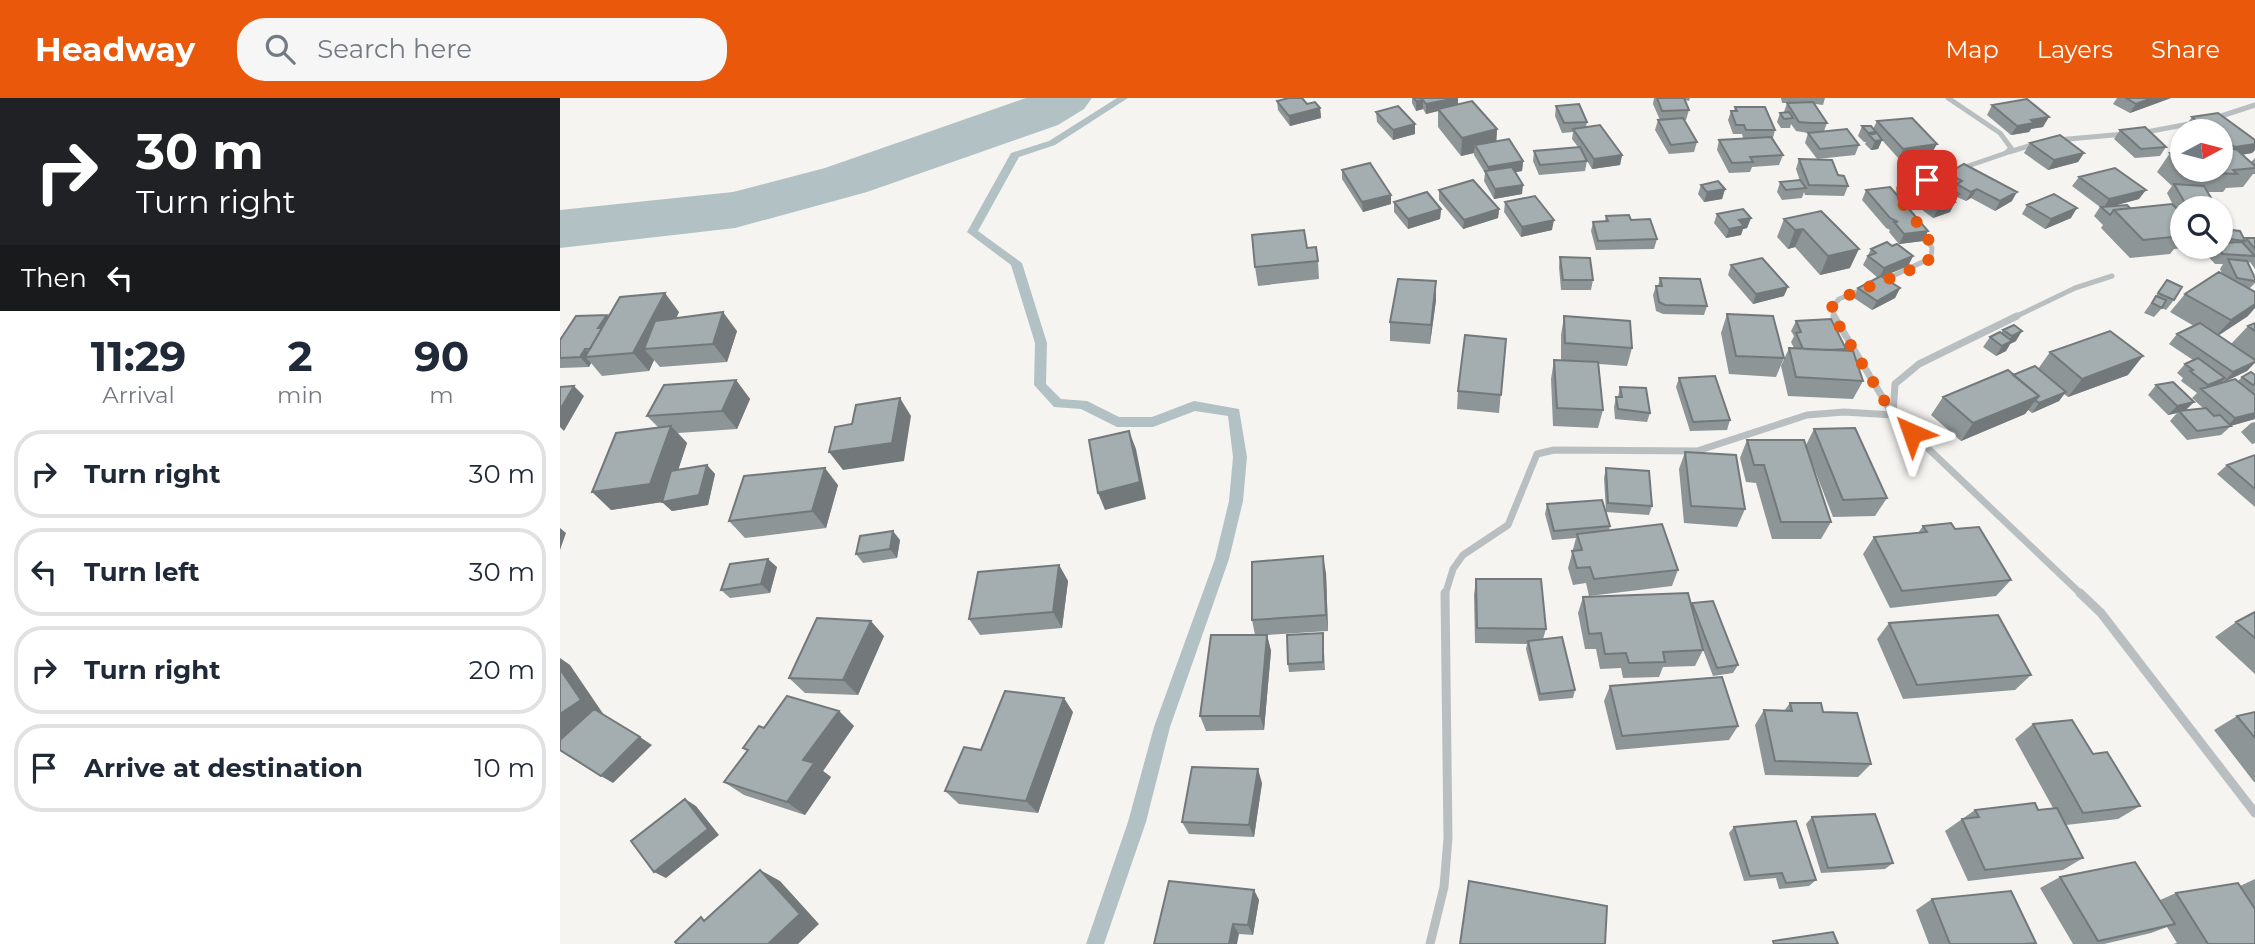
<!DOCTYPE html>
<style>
body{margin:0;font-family:Montserrat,sans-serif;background:#f6f6f7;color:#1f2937;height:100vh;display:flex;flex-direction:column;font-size:26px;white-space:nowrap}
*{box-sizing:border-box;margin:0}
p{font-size:23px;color:#747a83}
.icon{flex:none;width:38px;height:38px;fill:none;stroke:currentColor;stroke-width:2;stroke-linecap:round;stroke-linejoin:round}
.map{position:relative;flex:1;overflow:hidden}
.drawer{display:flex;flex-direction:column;background:#fff;width:560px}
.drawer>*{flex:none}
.top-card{background:#202124;color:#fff;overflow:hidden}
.needle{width:46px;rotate:83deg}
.controls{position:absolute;left:1610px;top:21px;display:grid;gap:14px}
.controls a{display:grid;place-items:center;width:63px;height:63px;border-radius:50%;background:#fff;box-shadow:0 2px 5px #0004;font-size:35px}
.pin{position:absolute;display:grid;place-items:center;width:60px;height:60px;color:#fff;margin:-30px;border-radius:14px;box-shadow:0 4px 10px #0006}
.me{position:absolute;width:77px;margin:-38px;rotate:317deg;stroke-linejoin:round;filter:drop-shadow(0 0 5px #0008)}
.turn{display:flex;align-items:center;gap:24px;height:147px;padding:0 21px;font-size:32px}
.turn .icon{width:91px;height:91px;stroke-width:2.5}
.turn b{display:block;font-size:49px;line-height:60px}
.then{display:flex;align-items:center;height:66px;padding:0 21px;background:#0003;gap:14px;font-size:26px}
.eta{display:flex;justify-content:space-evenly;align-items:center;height:119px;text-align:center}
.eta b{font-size:42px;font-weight:700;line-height:49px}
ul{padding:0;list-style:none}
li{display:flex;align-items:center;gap:21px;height:88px;margin:0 14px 10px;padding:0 7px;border:4px solid #e0e1e3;border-radius:28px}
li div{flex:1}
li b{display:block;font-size:26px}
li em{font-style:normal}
header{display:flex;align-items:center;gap:42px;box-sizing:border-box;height:98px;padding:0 35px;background:#ea580c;color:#fff}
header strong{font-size:33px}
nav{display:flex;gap:38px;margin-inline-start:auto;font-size:24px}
.search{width:490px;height:63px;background:#f6f6f7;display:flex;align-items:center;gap:18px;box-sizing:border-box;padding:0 24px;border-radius:28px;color:#747a83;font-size:26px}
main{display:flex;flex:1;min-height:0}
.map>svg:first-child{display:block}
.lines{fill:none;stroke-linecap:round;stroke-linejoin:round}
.stream{fill:#b2c1c3;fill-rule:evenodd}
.river{fill:#b2c1c3;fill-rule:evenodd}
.minor-far2{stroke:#b9bfc1;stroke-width:5}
.minor-far1{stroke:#b9bfc1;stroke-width:7}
.minor{stroke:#b9bfc1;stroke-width:9}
.wall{fill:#8d9597}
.shaded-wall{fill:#73797b}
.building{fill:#a4adb0;stroke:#73797b;stroke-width:2}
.route{stroke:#ea580c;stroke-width:12;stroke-dasharray:0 21.6}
</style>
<header>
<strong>Headway</strong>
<div class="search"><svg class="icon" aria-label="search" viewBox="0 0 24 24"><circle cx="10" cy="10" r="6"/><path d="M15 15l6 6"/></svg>Search here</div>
<nav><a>Map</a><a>Layers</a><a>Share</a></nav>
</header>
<main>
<section class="drawer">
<div class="top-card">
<div class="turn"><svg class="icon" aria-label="right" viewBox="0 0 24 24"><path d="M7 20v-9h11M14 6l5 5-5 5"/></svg><div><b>30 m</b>Turn right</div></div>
<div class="then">Then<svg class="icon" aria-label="left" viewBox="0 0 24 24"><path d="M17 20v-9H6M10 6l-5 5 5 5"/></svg></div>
</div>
<div class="eta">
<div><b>11:29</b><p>Arrival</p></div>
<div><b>2</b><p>min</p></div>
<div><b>90</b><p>m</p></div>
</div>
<ul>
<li><svg class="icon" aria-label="right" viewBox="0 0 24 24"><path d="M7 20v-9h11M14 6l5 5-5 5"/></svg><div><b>Turn right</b></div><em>30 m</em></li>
<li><svg class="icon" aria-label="left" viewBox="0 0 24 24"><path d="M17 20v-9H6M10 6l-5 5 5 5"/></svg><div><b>Turn left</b></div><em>30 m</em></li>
<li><svg class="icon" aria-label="right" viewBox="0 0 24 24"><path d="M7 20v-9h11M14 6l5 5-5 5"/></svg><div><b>Turn right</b></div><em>20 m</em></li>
<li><svg class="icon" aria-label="arrive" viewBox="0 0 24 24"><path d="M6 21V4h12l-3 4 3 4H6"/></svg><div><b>Arrive at destination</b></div><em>10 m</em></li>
</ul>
</section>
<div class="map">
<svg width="1695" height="846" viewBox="0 0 1695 846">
<rect width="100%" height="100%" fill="#f5f4f1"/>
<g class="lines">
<path class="stream" d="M557,0h11l-73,47 -36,12 -41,74 44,32 25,80 -1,41 15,15 26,2 32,16h33l42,-16 45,8 8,48 -4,44 -14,58 -59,168 -24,95 -42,122h-18l42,-122 26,-95 61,-168 14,-58 4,-44 -5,-41 -33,-5 -42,16h-36l-36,-18 -27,-2 -20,-22 1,-42 -24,-78 -44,-33 44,-79 38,-12z"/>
<path class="river" d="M466,0h66l-8,11 -26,16 -191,67 -132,36 -175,20v-38l173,-18 92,-24z"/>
<path class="minor-far2" d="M1652,21l43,-14
M1581,35l53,-10
M1497,42l68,-6
M1449,54l26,-8
M1340,105l-4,-8 5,-6 105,-36 5,-5 -11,-15 -52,-35
M1320,184l51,-24 1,-10 -11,-19
M1275,220l-3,-11 7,-8 27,-11
M1453,220l62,-30 37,-12"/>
<path class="minor-far1" d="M1274,218l59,99 189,180
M1333,316l2,-30 24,-20 98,-48
M885,497l8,-26 10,-14 45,-30 29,-71 17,-4 143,1 110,-36 37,-3 49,3"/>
<path class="minor" d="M1520,495l21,20 154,200
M870,846l14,-57 4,-49 -3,-245"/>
</g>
<path class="wall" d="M852,0h46v7l39,24 -1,13 27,19 -1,10 -7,1 7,22 -28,5 -10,-18 1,-8 -11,-18v-2l-13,3 -23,-29v-16l-12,3 -3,-5 -7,2 -4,-8z
M1094,0h36l-1,3 -4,-1 4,10 -3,10h-2l13,22 -3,10 -25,2 -14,-24 3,-10h2l-7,-16z
M1221,0h44l-2,7 -8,-1 12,19 -3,8 35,14 -4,10 -38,4 -12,-16 3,-10 -12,-2 -5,-7 -1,4h-9l-4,-6 3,-9 4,-1 3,-9h3h-8z
M1557,0h54l-41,15 -17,-9z
M717,3l30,3 13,4 1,10 -31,8 -12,-16z
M1432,7l51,22 -12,2 -2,3 -18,3 -24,-20z
M996,8l31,16 -1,5 36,28 -2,10 -28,4 -6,-10 1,2 -2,10 -46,4 -6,-14 1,-10 44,-4 -6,-8 1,-7 -11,1 -7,-17z
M1175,9l40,23 -2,8 10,17 -4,10 -27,2 -2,5 -21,1 -12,-23 2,-10 24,-2 -1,-4h-9l-5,-14 3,-9h3z
M816,14l39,12v10l-22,6 -16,-18z
M1632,19l63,23v10l-3,3 -10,2 9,7 4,-4v16h-2l-10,13 -17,1 -3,4h-16l10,16h-35v39h3l-1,1 -10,1 -4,5 -40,4 -29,-30 2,-3 -9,-9 6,-9 -28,-21 7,-9 60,22 -23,6 14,3 43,-3 -6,-12 5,-7 -15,-14 13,-19 12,-1v18h39v-39h-30l-6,-4z
M1317,23l55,32 -33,6 -17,-19 -4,9 -7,1 -6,-6 1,-2h-2l-6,-6 4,-10 11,3z
M1560,32l46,17 -6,9 -25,2 -21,-19z
M1470,45l54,10 -6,9 -30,8 -24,-17z
M1239,61l39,16 10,11 -4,10 -39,-1 -1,-3 -2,6 -20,2 -5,-8 3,-10 20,-1 -4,-12z
M782,72l49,34 -28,8 -21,-33z
M1388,75l64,28 -17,10 -24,-13 -5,3 -9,-4 -7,15 -17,6 -27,-20 5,-10 32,-6z
M1141,87l24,4 -3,10 -18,3 -6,-8z
M879,92l60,19 -1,9 -35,11 -24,-29z
M1306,92l62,41 -5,10 -24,3 -10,-12 1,-2 -4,-2 -24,-28z
M834,104l47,7 -1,10 -32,10 -14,-17z
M945,104l47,28 -31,7 -17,-25z
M1467,107l44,13 -26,11 -23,-15z
M1261,113l29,57 -30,7 -25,-28 -7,2 -11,-12 7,-18z
M1157,116l34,4 -4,10 -4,1 -2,6 -15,3 -12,-15z
M1046,118l25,4 26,19 -3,10 -58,1 -5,-19 2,-9 12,-1z
M1663,131l22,11 1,-2h9v31l-5,-7 -2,2 7,14v5l-6,6 -1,27 -30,20 13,8 17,-18 7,-3v40l-8,8 -23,11 14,-1 4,-4 13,-2v44l-24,7 -10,9 -34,5 -17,-19 7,-8 -9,2 -20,-20 8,-10 30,25 17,-2 -11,-10 5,-5 -16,-12 2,-3 -6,-5 8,-9 8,-4 -24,-16 8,-10 17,-8 -24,-14 15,-18 37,-20 -2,-5 3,-5h-8l-10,-11 5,-6h11v-15z
M1332,148l21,10 -5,10 -26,11 18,11 -5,10 -23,12 -18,-12 4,-10 20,-10 -15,-13 8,-16z
M747,150l11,13 1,18 -61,7 -3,-19z
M1000,159l33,23 -2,10h-30l-2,-23z
M1171,167l53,31 -31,8 -25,-29z
M1100,180l47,28 -3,9 -41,-1 -7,-3 -3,-16 3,-9h2z
M1607,182l7,20 -8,10 -4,-2 -8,9 -10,-4z
M876,183v19l-6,44 -40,-3v-19z
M119,214l-3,7 61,12 -10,31 -67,5 -6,-7 -5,11 -47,5 -11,-13 -2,4 -29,1v-28l48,-23z
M1167,216l57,44 -8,19 -47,-3 -8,-41z
M1004,218l68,32 -5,18 -28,-2 4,46 -5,18 -45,-2 -2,-47 3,-19 7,1v-26z
M1236,223l50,28 -1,2 18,30 -10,18 -65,-3 -7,-30 8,-18h5l-3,-6 3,-6 -3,-5z
M1454,227l2,16 -6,3 -4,7 -10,5 -13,-9 7,-10 11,-4 2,-3z
M946,241l-7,74 -42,-4 1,-18z
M1490,254l78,23 -60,22 -4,-3 -5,7 -27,12 -4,-3 -3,4 -64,27 -30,-26 12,-18 70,-22 25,-6z
M1119,280l51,42 -3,10 -37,1 -14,-44z
M176,282l14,19 -13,30 -59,4 9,10 -9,27 29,-5 8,9 -7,31 -36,6 -10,-9 -51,8 47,-83 -11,-11z
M1060,289l30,26 -3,9 -32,-3 -1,-12 2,-10h2z
M1695,324v21l-3,1 -11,-12 10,-9z
M1254,331l73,69 -12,18 -42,1 -21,-54 19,59 -10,17h-49l-16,-56 -10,-1 -6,-24 7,-18 59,5z
M1125,354l60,57 -8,18 -53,-4 -5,-54z
M1695,357v52l-38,-33 10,-9z
M1046,370l46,38 -3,9 -43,-3 4,14 -1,4 69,40 -6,16 -83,10 -3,-13 -13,2 -5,-17 8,-30 -24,2 -7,-26 2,-10 59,8 -2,-34z
M278,387l-12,43 -81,10 -16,-17z
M1363,428l32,3 56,51 -15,16 -106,12 -27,-54 11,-17 44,-4z
M340,442l-3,18 -34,5 -7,-9z
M499,467l9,16 -6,47 -82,7 -11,-16z
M217,469l-7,26 -40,5 -9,-8z
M766,475l2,58 -61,4 4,16 -7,79 -58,1 -6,-15 55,-81 -3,-15z
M916,481l70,50 -3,10 32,51 -2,8 -34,3 -13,-52 1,-5 -52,-1 -1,-48z
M1023,499l108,9 1,-3 46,62 -5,8 -20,3 -11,-29 1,3 -8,16 -32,1 -4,10 -36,1 -2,-10 -21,1 -4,-20h-11l-7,-36z
M1695,514v62l-40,-37 21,-15z
M1329,525l142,52 -16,15 -112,9 -26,-60z
M763,535l2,37 -36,2 -1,-8z
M324,538l-26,59 -53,-2 -16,-15z
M1050,588l128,40 -9,14 -113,10 -12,-49z
M1230,605l33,9 48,52 -13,13 -93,-2 -10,-50 9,-15 20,1z
M279,613l15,15 -31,45 8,6 -26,38 -61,-20 -20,-13 23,-31 -4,-3 21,-20z
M513,614l-35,101 -79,-9 -14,-13 36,-41z
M1695,614v70h-1l-40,-52 23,-14z
M1473,626l60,30 47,52 -22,13 -52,6 17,33 -20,12 -95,11 -23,-50 30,-21h63l15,-2 -38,-69z
M702,685l-8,54 -65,-3 -7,-12z
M1252,719l81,46 -8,6 -64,4 -15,-49z
M1174,729l82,53 -7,6 -30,3 -3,-11 -32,3 -15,-48z
M1500,779l100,23 16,-7 64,-7 15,-7v65h-82l4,-1 -10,-16 -16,6 -47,11h-31l-33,-56z
M694,792l5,10 -6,35 -14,-1 -85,10z
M1372,801l104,44 -3,1h-104l-13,-34z"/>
<path class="shaded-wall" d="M898,0v9l-20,2v2l-12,3v-10z
M1592,0h19l-41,15 6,-9z
M863,2v9l-7,2v-10z
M760,10l1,10 -31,8 -1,-10z
M1489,19l-6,10 -12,2 -2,3 -18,3 6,-9 14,-6z
M855,26v10l-22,6v-10z
M937,31l-1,19 -21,-3 -1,8 -13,3 1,-18z
M1322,42l-4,9 -7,1 4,-9z
M1667,44l-6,8 1,-7z
M1377,46l-5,9 -33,6 4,-10z
M1695,46v6l-3,3 -24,4 7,-10z
M1524,55l-6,9 -30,8 6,-10z
M1062,57l-2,10 -28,4 2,-10z
M963,63l-1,10 -34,6v-10z
M963,87l-1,9 -28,5 1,-10z
M1165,91l-3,10 -18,3 3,-10z
M1417,91l-6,9 -5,3 5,-9z
M1586,92l-7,9 -36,10 6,-10z
M1457,94l-5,9 -17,10 5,-10z
M1399,96l-9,18 -17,6 5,-9 10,-12z
M831,97v9l-28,8 -1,-10z
M1517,110l-6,10 -26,11 6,-10z
M881,111l-1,10 -32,10v-10z
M939,111l-1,9 -35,11 1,-9z
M1191,120l-4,10 -4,1 -2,6 -15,3 3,-9 10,-9z
M994,122l-2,10 -31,7 1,-10z
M1243,131l-8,18 -7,2 7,-19z
M1368,133l-5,10 -24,3 5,-10z
M1299,151l-9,19 -30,7 8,-19z
M1353,158l-5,10 -29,12 5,-10z
M876,183v19l-6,44 1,-19z
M1228,189l-4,9 -31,8 3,-10z
M1340,190l-5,10 -23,12 5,-9z
M105,195l14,19 -18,35 -17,2 10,11 -5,11 -16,-18z
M1695,206v4l-7,8 -34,22 17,-18z
M163,214l14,19 -10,31 -14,-18z
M47,217l8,10 -1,13 -16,-10z
M1462,233l-6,10 -6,3 -4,7 -10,5 6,-10 5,-3 5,-7z
M25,251l7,8h-7l6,6 -2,4 -9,-10z
M1583,258l-15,19 -60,22 14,-18z
M1695,264l-8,9 -23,11 9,-10z
M1665,280l-9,9 -13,3 5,-5z
M176,282l14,19 -13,30 -15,-18z
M14,288l10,10 -20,35 -4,-4v-17z
M1506,294l-7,9 -27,12 7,-10z
M1479,298l-14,18 -64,27 12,-18z
M340,300l11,18 -7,45 -61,9 -14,-18z
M1634,304l-9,9h-6l-2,2 -9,2 9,-9z
M1695,315v6l-29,8 9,-9z
M111,328l16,17 -19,58 39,-36 8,9 -7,31 -36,6 -10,-9 -51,8 -19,-18z
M569,333l7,18 10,50 -41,11 -7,-17z
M265,370l13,17 -12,43 -14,-17z
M0,430l6,5 -6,17z
M333,433l7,9 -3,18 -7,-9z
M763,458l3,17 2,58 -2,-16z
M208,461l9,8 -7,26 -9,-9z
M499,467l9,16 -6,47 -9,-16z
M311,523l13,15 -26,59 -15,-15z
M707,537l4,16 -7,79 -4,-14z
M0,560l10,7 34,50 -44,28z
M504,600l9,14 -35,101 -12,-12z
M279,613l15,15 -31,45 8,6 -26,38 -18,-13 16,-42z
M80,639l12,8 -39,38 -12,-7z
M698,671l4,14 -8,54 -5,-12z
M125,701l11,7 23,29 -53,43 -12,-6z
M200,772l20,11 39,43 -21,20h-30z
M694,792l5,10 -6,35 -5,-10z
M673,826l6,10 -2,10h-8z"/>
<path class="building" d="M729,0h13l5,6 8,-2 5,6 -31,8 -12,-15z
M854,0h43l-31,6 -3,-4 -7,1z
M1097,0h27l5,12 -27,1z
M1566,0h26l-16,6z
M1467,1l22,18 -18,3 3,3 -17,3 -25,-21z
M912,3l25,28 -35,9 -24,-29z
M1253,4l14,21h-16l-12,-1 -12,-19z
M1019,6l8,18 -23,1 -8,-17z
M838,8l17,18 -22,6 -17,-18z
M1175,9h30l10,23h-29l-2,-5h-8l-5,-14h6z
M1229,14l4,6 -9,1 -4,-6z
M1658,15l37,27v4l-20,3 -8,-5 -5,1 -1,-1v-11h-12l-17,-14z
M1123,20l14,24 -26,3 -13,-25z
M1352,20l25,26 -34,5 -26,-28z
M1040,27l22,30 -28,4 -21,-30z
M1302,28h9l5,6 -8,1z
M1585,29l21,20 -25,2 -21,-19z
M1287,31l12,16 -39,4 -12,-16z
M1317,35l5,7 -7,1 -6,-6z
M1500,37l24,18 -30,7 -24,-17z
M1211,39l12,18 -33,2 3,5 -21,1 -13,-23z
M949,41l14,22 -35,6 -13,-22z
M1020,49l7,14 -47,4 -6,-14z
M1676,51l19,17v2l-22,2 4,4 -47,-2 -3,-2h34v-20z
M1622,54v13l-12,-12z
M1239,61l33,1 6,15 6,1 4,10 -39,-1z
M810,65l21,32 -29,7 -20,-32z
M1404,66l53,28 -17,9 -23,-12 -6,3 -14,-8 5,-3 -14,-8z
M952,69l11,18 -28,4 -10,-18z
M1555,70l31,22 -37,9 -30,-22z
M1378,81l21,15 -11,3 7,5 -17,7 -27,-21z
M913,82l26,29 -35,11 -25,-30z
M1240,82l6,8 -20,2 -6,-8z
M1158,83l7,8 -18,3 -6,-7z
M1614,86l30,2 13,22h-29z
M1330,89l38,44 -24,3 -10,-12h4l-8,-4 -24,-28z
M867,94l14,17 -33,10 -14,-17z
M1494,96l23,14 -26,11 -24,-14z
M975,98l19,24 -32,7 -17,-25z
M1612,106l10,10v17h-2l2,3v2l-39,4 -29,-30z
M1567,107l3,3 -16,2 -4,5 -9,-8z
M1183,111l8,9 -12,2 5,6 -15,3 -12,-15z
M1261,113l38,38 -31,7 -25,-27 -8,1 -11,-11z
M1069,117l2,5 19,-1 7,20 -59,2 -5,-19 15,-1 -2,-5z
M1663,131l17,2 5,10 -16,-2z
M744,132l3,18 9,-1 2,14 -63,6 -3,-32z
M1686,140h9v11z
M1327,144l5,4 5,-2 16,12 -29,12 -16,-12 8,-3 -5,-4z
M1682,144l13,14 -32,-2 -7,-7h5v-4z
M1000,159l30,1 3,22h-30z
M1202,160l26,29 -32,7 -25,-29z
M1668,161l19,2 8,17v3l-18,-3z
M1659,174l36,20v12l-24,16 -46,-26z
M1321,178l19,12 -23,13 -19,-13z
M1100,180l40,1 7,27 -42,-1 -6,-3 -3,-16h6z
M838,181l38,2 -5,44 -41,-3z
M1607,182l15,7 -8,13 -16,-7z
M105,195l-32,60 -48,4 35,-60z
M1596,198l10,4 -4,8 -10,-5z
M163,214l-10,32 -69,5 11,-28z
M1167,216l46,2 11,42 -48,-2z
M47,217l-9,13h4l-12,21h-5l-5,8 -20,1v-18l16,-24z
M1004,218l66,5 2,27 -67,-5z
M1271,221l15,30 -18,1 -25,-1 -7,-16 5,-1 -5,-11z
M1640,225l55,37v2l-22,10 -56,-38z
M1695,225v8l-7,-5z
M1454,227l8,6 -10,5 -9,-6z
M1550,233l33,25 -61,23 -32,-27z
M1440,234l12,9 -10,5 -12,-9z
M905,237l41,4 -5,56 -43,-4z
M1229,250l64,3 10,30 -67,-4z
M1638,260l27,20 -17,7 -18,-14 3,-1 -8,-6z
M994,262l44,2 5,48 -46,-2z
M1475,268l31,26 -27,11 -4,-3 4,-4 -26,-21z
M1448,272l31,26 -66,27 -30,-26z
M1691,274l4,3v9l-2,1 -11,-8z
M1155,278l15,44 -37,2 -14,-44z
M1675,281l20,16v18l-20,5 -34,-29z
M176,282l-14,31 -75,5 17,-31z
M1613,284l21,20 -17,4 -21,-21z
M14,288l-14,24v-23z
M1060,289l26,1 4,25 -32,-4 -2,-12h6z
M340,300l-8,45 -63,9 6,-25 17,-3 4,-19z
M1646,310l8,8 6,-1 11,11 -34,5 -18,-20z
M111,328l-21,58 -58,8 24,-59z
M1295,330l32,70 -44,2 -29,-71z
M569,333l11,51 -42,11 -9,-53z
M1187,342h57l27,82h-50l-17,-57h-10z
M1125,354l51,3 9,54 -54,-3z
M1695,357v34l-28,-24z
M147,367l-8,30 -37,7 9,-31z
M265,370l-13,43 -83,10 15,-45z
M1046,370l43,3 3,35 -44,-3z
M1042,402l8,26 -56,5 -7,-27z
M1391,425l4,6 24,-2 32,53 -109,11 -28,-54 53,-5 -4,-6z
M1102,426l16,46 -84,9 -4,-12 -13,1 -5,-17 10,-1 -5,-16z
M333,433l-3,18 -34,5 4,-18z
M763,458l3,59 -74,5v-58z
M208,461l-7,25 -40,6 9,-26z
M499,467l-6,47 -84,7 9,-47z
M916,481h65l5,50 -69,-1z
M1128,495l15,57 -40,2 2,10 -36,1 -3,-10 -21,1 -4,-21 -12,1 -6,-37z
M1153,503l25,64 -21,3 -25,-65z
M1695,514v26l-19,-16z
M1438,517l33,60 -114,10 -28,-62z
M257,520l54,3 -28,59 -54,-2z
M763,535v29l-35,2 -1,-29z
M651,537h56l-7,81h-60z
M1002,539l13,53 -35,4 -12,-53z
M0,571l21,31 -21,14z
M1162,579l16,49 -116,10 -12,-50z
M445,593l59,7 -38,103 -81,-10 19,-44 17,3z
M227,598l52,15 -36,49 11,3 -27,39 -63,-20 24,-32 -5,-2 16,-22 5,2z
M1230,605h31l2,9 34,1 14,51 -96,-3 -11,-51 28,1z
M34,611l46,28 -39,39 -41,-26v-10z
M1695,614v26l-18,-22z
M1512,622l21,34 14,-2 33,54 -57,7 -50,-89z
M632,669l66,2 -9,56 -67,-3z
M125,701l23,30 -54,43 -23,-31z
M1475,705l3,7 19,-2 26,50 -98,12 -23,-51 17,-2 -4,-7z
M1315,716l18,49 -65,5 -16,-51z
M1236,723l20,59 -30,3 -4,-10 -32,3 -16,-49z
M1575,764l40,62 -77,17 -38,-64z
M200,772l40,44 -32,30h-91l-2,-2 26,-25 3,4z
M609,783l85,9 -6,35 -15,-1 -4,20h-75z
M909,783l138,25 -2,38h-145z
M1678,785l17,26v35h-47l-32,-51z
M1451,793l25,52 -12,1h-74l-18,-45z
M1273,834l5,12h-64l-1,-3z"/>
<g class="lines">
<path class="route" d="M1352,335l-19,-18 -59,-98 -2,-10 7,-8 81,-33 11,-8 -3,-21 -32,-42 5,-6 26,-9"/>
</g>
</svg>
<div class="controls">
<a><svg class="needle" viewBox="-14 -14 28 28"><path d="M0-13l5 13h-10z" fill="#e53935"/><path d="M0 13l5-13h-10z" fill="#747a83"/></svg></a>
<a><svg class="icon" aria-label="search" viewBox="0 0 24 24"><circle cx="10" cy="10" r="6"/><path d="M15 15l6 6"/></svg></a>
</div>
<div class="pin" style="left:1367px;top:82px;background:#d93025"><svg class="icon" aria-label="arrive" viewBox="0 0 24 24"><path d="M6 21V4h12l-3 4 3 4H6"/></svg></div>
<svg class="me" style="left:1352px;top:335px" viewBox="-20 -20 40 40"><path d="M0-17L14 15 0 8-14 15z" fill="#ea580c" stroke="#fff" stroke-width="4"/></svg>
</div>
</main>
